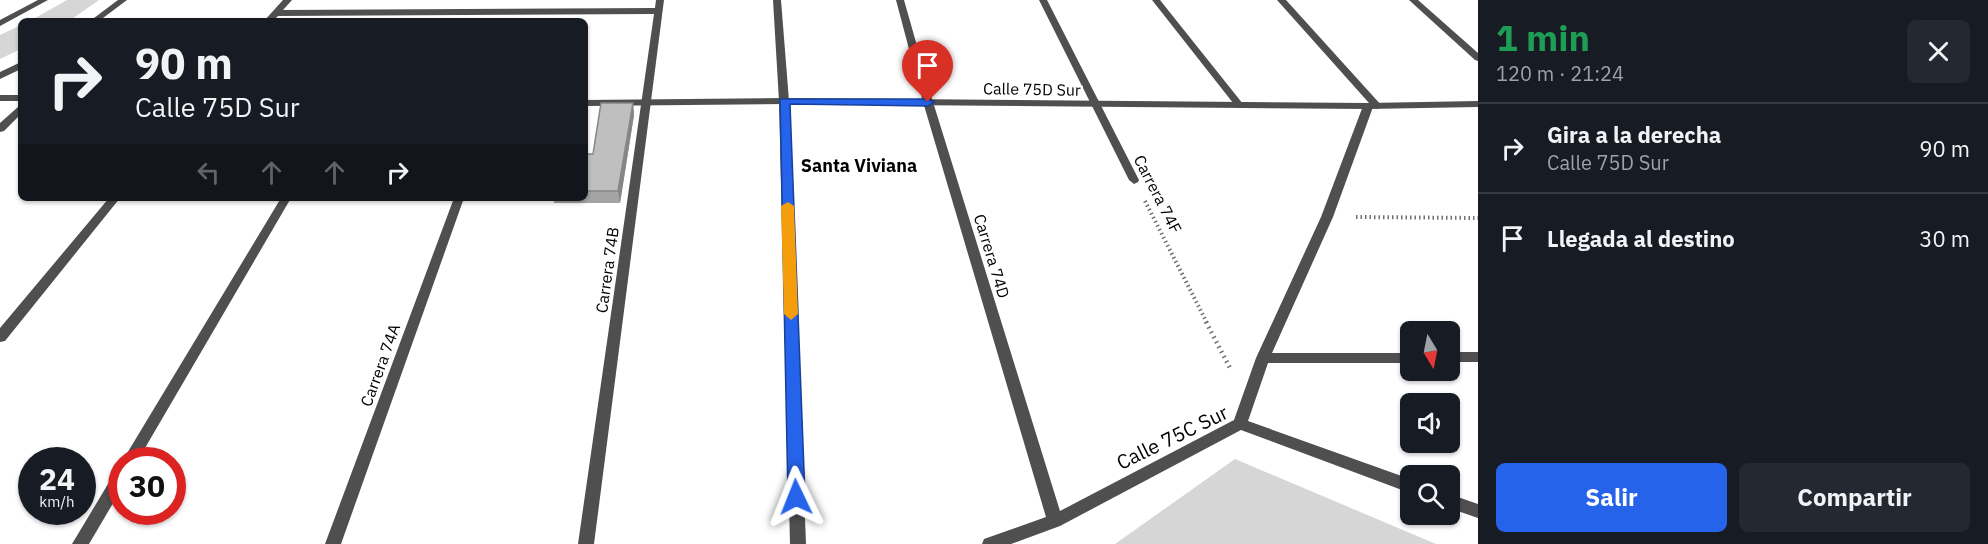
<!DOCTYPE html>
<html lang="es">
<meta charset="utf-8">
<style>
body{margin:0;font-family:"IBM Plex Sans",sans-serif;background:#242831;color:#f1f3f6;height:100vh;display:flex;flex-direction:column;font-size:22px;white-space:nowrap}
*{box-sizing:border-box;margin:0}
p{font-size:20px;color:#9ea1a6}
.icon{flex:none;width:33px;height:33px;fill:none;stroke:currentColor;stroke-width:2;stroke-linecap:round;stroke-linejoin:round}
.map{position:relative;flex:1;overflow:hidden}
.panel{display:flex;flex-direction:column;background:#171b24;width:510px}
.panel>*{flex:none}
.top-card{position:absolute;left:18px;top:18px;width:570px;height:183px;border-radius:9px;box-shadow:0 2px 4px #0004;background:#171b24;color:#f1f3f6;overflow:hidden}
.needle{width:39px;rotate:170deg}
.buttons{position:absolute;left:1400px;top:321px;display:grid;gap:12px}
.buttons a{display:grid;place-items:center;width:60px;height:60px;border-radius:9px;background:#171b24;box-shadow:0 2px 4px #0004;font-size:30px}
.speed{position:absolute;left:18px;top:447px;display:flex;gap:12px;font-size:30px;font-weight:700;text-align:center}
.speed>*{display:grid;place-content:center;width:78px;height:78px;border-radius:50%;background:#171b24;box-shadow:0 2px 4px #0004;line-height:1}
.speed small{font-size:15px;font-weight:400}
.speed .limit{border:9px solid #d22;background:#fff;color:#111}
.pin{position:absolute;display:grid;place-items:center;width:51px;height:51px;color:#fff;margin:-62px -26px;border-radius:50% 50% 50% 0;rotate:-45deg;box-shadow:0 0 6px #0007}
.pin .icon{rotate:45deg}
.me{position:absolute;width:66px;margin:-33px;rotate:358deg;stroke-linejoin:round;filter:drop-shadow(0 0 4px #0008)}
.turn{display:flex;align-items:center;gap:21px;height:126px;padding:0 18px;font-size:27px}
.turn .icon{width:78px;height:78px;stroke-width:2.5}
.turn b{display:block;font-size:42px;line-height:51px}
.lanes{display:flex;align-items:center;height:57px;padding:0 18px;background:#0003;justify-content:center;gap:30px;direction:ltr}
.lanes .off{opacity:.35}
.round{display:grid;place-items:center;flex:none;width:63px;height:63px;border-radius:9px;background:#242831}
.headline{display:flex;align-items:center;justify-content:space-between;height:102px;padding:0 18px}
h1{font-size:36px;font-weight:700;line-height:45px;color:#1e9e55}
.button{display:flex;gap:12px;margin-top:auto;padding:12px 18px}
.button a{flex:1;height:69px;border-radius:9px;background:#2563eb;color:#fff;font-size:24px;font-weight:700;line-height:69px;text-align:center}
.button a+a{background:#242831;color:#f1f3f6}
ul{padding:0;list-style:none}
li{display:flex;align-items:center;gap:18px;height:90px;padding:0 18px;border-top:2px solid #363941}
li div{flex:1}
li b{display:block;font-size:22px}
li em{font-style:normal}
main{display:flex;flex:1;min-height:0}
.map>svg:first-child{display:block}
.green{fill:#d6d6d6}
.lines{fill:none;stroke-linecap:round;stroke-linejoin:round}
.path-far1{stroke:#717171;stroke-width:4;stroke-dasharray:1.5 3;stroke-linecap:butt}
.path{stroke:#717171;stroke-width:4.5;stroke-dasharray:1.5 4;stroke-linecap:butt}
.minor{fill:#4f4f4f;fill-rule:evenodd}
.tertiary{fill:#4f4f4f;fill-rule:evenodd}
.wall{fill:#a4a4a4}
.shaded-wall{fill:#868686}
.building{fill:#bfbfbf;stroke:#868686;stroke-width:1.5}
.route{fill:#2563eb;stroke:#184099;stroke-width:1.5}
.slow{fill:#f59e0b}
.labels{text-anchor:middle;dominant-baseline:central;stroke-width:5;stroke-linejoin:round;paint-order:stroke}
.street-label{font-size:16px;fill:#000;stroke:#fff}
.neighbourhood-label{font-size:18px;font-weight:bold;fill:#000;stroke:#fff}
.near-street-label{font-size:20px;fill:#000;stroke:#fff}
</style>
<main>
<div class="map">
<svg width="1478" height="544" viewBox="0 0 1478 544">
<rect width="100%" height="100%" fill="#fff"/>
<path class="green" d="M67,0h32l-30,21h-39z
M21,25v24l-21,10v-24z
M1235,459l201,85h-321z"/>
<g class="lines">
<path class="path-far1" d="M1145,201l62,122
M1356,217l122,1"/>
<path class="path" d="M1206,322l24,46"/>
<path class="minor" d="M38,0h10l-48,26v-6z
M118,0h9l-28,21h-9z
M283,0h9l-9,10 372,-2 1,-8h8l-70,544h-16l76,-530 -376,2 -5,5h-9z
M773,0h8l8,101 17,443h-16l-11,-443z
M896,0h8l29,102 127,409 174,-91 22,-62 65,-141 42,-111 6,-3 -92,-103h9l96,106 -5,3 -4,-2 -40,110 -61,136h138v10h-142l-20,58 162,58v14l-169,-63 -181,96 -49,18h-29l2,-5 62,-22 -123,-415z
M1039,0h8l92,180 -1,2 -4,2 -5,-4z
M1152,0h8l83,104v4h-6z
M1409,0h9l60,53v8l-3,-1z
M21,62v7l-21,10v-7z
M21,106v8l-17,17 -4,1v-9l18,-16z
M109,198h11l-115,143 -5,1v-14z
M281,198h10l-153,262h-15z
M454,198h10l-123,346h-16z
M1449,352h29v10h-29z
M122,468v20l-33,56h-17l45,-75z
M1449,494l29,10v14l-29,-10z"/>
<path class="tertiary" d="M0,95h21v6h-21z
M784,98l584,5 110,-2v6l-110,2 -584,-5 -199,2v-6z"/>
</g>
<path class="wall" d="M633,103l1,12 -14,88h-66l-1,-5h32v-44h8z"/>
<path class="shaded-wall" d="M633,103l1,12 -14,88 -2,-12z"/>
<path class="building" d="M601,103h32l-15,88h-33v-37h8z"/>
<path class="route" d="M780,99h148l6,3 -6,4 -138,-2 15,393 -2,6 -7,2 -6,-2 -2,-6z"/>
<path class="slow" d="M788,202l6,4 4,108 -7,6 -7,-6 -3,-108z"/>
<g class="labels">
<g class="street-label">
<text transform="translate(1032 89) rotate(1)">Calle 75D Sur</text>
<text transform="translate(1158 194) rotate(63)">Carrera 74F</text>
<text transform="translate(992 256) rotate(73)">Carrera 74D</text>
<text transform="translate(607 270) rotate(-82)">Carrera 74B</text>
<text transform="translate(380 365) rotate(-70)">Carrera 74A</text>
</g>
<g class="neighbourhood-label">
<text x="859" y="165">Santa Viviana</text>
</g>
<g class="near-street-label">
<text transform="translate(1172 437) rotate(-26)">Calle 75C Sur</text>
</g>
</g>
</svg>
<div class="buttons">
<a><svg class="needle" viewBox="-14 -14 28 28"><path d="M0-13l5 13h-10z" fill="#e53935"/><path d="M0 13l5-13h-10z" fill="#9ea1a6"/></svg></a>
<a><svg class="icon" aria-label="sound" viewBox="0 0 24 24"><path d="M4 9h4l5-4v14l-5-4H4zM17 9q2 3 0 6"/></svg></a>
<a><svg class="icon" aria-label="search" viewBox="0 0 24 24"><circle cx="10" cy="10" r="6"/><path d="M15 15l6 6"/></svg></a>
</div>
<div class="speed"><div>24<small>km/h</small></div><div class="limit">30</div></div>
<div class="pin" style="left:928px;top:102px;background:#d93025"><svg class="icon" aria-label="arrive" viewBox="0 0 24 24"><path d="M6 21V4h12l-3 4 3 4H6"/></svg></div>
<svg class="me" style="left:796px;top:497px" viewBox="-20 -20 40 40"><path d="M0-17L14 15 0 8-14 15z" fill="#2563eb" stroke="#fff" stroke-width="4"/></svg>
<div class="top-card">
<div class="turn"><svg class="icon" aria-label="right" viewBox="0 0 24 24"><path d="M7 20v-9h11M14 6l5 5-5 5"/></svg><div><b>90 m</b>Calle 75D Sur</div></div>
<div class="lanes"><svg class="icon off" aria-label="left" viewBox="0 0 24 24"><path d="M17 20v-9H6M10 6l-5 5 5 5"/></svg><svg class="icon off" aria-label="ahead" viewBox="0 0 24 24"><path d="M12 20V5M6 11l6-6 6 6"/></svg><svg class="icon off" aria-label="ahead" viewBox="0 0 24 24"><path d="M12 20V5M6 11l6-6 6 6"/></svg><svg class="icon" aria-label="right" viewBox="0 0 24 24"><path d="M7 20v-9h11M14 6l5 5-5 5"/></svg></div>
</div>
</div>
<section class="panel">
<div class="headline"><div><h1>1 min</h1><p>120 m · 21:24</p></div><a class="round"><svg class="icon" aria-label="close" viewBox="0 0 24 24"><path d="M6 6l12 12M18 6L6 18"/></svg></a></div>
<ul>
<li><svg class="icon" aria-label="right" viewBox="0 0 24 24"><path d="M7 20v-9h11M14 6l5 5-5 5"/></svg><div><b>Gira a la derecha</b><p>Calle 75D Sur</p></div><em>90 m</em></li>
<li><svg class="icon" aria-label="arrive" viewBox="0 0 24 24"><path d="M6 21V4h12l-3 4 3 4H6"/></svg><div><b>Llegada al destino</b></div><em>30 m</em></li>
</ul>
<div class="button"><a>Salir</a><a>Compartir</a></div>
</section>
</main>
